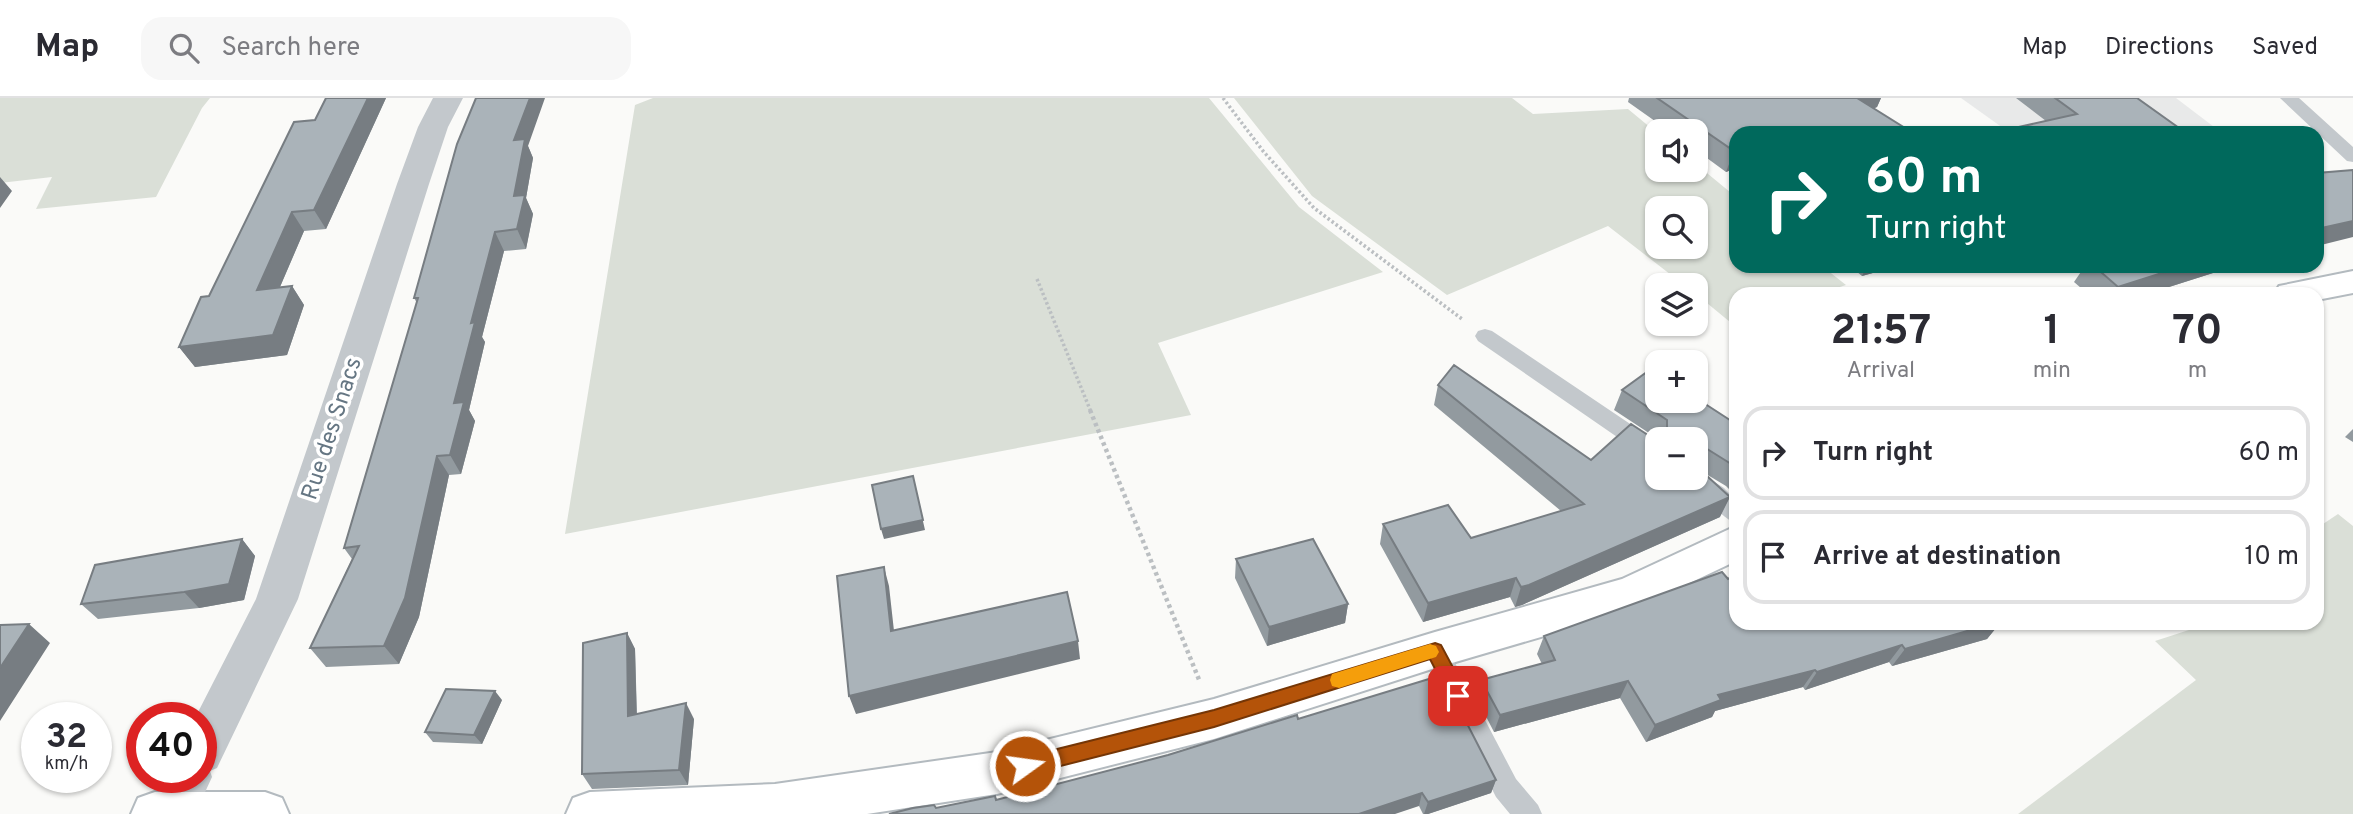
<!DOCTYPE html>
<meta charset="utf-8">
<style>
body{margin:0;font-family:Overpass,sans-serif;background:#f7f7f7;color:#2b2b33;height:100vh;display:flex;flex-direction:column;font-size:26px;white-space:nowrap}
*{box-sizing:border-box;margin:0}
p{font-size:23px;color:#7c7c81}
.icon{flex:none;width:38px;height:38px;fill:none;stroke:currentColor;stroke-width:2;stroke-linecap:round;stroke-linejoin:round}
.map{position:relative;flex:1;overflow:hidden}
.sheet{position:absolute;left:1729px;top:189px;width:595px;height:343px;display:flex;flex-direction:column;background:#fff;border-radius:21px;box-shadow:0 2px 5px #0004}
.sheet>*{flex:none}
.top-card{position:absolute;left:1729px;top:28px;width:595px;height:147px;border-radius:21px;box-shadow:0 2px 5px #0004;background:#00695c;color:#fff;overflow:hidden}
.tools{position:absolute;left:1645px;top:21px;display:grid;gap:14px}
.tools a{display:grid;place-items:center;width:63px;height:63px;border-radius:14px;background:#fff;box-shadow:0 2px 5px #0004;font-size:35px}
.speed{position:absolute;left:21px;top:604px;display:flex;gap:14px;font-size:35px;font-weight:700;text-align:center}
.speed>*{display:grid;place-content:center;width:91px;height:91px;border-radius:50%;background:#fff;box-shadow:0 2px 5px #0004;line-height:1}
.speed small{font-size:18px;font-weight:400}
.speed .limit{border:10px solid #d22;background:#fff;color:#111}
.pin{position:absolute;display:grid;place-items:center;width:60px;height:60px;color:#fff;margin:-30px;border-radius:14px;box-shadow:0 4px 10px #0006}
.me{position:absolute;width:77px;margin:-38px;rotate:76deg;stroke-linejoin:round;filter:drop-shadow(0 0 5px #0008)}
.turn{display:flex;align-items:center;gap:24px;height:147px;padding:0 21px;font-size:32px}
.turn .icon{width:91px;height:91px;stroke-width:2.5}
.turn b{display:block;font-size:49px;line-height:60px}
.eta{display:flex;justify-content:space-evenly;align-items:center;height:119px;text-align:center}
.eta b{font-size:42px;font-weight:700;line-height:49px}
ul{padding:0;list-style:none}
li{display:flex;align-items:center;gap:21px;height:94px;margin:0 14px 10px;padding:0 7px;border:4px solid #e1e1e2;border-radius:21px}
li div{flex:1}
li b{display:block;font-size:26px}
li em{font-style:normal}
header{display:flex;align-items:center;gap:42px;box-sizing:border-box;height:98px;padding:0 35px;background:#fff;border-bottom:2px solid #e1e1e2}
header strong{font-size:33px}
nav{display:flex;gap:38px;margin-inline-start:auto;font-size:24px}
.search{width:490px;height:63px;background:#f7f7f7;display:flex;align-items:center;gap:18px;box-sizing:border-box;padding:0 24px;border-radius:21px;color:#7c7c81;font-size:26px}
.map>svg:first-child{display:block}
.built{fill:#e8e9e9}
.green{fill:#dadfd7;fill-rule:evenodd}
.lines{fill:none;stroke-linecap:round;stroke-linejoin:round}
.secondary-casing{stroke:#b3babf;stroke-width:4}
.path-far1{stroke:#bbbfc2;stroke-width:3.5;stroke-dasharray:2.5 2.5;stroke-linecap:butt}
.path{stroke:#bbbfc2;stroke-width:4.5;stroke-dasharray:3.5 3.5;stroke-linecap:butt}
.lane{fill:#c3c8cc;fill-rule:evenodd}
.street{fill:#c3c8cc;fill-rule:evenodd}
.secondary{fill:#fff;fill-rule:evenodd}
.wall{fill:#929a9f}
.shaded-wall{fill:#777d82}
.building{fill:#aab3b9;stroke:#777d82;stroke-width:2}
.route{fill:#b45309;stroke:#753606;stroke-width:2}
.slow{fill:#f59e0b}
.labels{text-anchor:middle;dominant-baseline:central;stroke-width:7;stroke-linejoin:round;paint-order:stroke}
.street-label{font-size:23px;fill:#657683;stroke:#fff}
</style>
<header>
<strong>Map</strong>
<div class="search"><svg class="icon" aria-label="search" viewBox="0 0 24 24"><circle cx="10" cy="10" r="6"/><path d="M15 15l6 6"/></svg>Search here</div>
<nav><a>Map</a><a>Directions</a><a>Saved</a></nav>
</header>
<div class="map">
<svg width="2353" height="716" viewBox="0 0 2353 716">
<rect width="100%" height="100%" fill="#fafaf8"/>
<path class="built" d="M1961,0h215l46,35h-212z"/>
<path class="green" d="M0,0h210l-8,10 -46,89 -120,12 16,-32 -52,6z
M653,0h556l90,109 84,65 -225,71 33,72 -626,119 70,-429z
M1234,0h278l21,16 95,-5 29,24v37h39v-6l40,33v69h86l24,19 -28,9h-82v26l-6,2 -34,-28v-9h-12l-76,-59 -161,69 -135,-99zM1657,110h39v39h-39z
M2338,416l15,12v288h-335l178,-134 -41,-39 37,-12 -5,-6h130v-95z"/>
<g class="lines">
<defs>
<path id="secondary" d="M2353,173v22l-36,7v-6h-43l5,-8z
M1736,428v35l-103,49 -198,58 -221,71 -217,55 -130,20h-301l7,-16 17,-6 185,-8 222,-32 217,-53 221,-67 187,-53z
M155,694h110l17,6 7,16h-158l7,-16z"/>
</defs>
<use href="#secondary" class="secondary-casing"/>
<path class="path-far1" d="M1223,0l40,53 51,57 148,111
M1037,181l54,133"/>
<path class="path" d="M1090,312l110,272"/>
<path class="lane" d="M2280,0h19l54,49v15l-6,-1z
M1485,231l7,2 165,111v19l-8,-2 -171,-118 -3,-5 3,-5z
M1696,372l28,18 12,12v24c-7,-2 -51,-40 -54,-46h14z
M1435,541l9,3 72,137 22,26 4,9h-32l-14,-17 -74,-147 4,-8z"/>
<path class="street" d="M433,0h30l-15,29 -19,57 -131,415 -81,169 -7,3 2,6 -17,37h-46l16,-37h36v-59h-6l61,-119 141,-415 21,-57z"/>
<use href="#secondary" class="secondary"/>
</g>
<path class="wall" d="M326,0h60l-60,131 -22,2 -24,56 12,-1 12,19 -17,50 -92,12 -16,-20 30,-51 106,-176z
M1629,0h252l-4,9 -4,2 40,24h-177v35l-10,4 -30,-22v-19h-27l-41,-29z
M2016,0h121l49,35 -140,-12z
M528,48l5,12 -7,40 7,16 -7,35 -22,2 -22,86 3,5 -16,68 6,11 -14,53 -12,1 -30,142 -20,47 -73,3 -16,-19 42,-89 -8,-11 73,-245 -3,-5z
M1850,168h48l-36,10z
M2085,168h150l-88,28h-59l-14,-12z
M1438,287l153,75 105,18v-39h-38l-44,-29 8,-20 114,34v72l-10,-10 -25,-15 19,46 -198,88 -7,2 -5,-10 -87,25 -43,-78 3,-20 88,14 90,-27 -127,-106z
M2353,331v13l-8,-5z
M242,441l13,17 -11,44 -45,8 -101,11 -17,-15z
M1236,461l112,45 -3,19 -78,23 -32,-68z
M1736,525h264l-13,16 -95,27 -3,-4 -84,28 -2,-3 -88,24 -3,6 -66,25 -26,-44 -126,34 -18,-35 5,-17 61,-16 -5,-10 7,-18z
M627,535l8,16 2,65 57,5 -6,66 -96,4 -10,-15z
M502,602l-20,44 -49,-2 -8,-10z
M1298,621l198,61 -5,13 -63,21h-5l-4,-8 -483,2 60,-8 172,-45z"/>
<path class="shaded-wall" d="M368,0h18l-60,131 -12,-19z
M530,0h15l-17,48 5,12 -7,40 7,16 -7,35 -9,-20 -3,-33v-56z
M1856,0h25l-4,9 -30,12z
M1736,52v18l-10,4 8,-21z
M0,79l12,14 -12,17z
M292,114l12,19 -34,79 -13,-20z
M2353,123v16l-36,9v-17z
M495,134l9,19 -22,86 3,5 -16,68 6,11 -14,53 -11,-19 4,-52 17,-80z
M1867,168h31l-36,10z
M2184,168h51l-88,28h-34l5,-7z
M292,188l12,19 -17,50 -92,12 -16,-20z
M437,358l12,19 -30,142 -20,47 -15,-18z
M915,388l10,44 -41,9 -3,-10z
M1730,399l-10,20 -198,88 -7,2 6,-20z
M242,441l13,17 -11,44 -45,8 -15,-16z
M884,469l5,19 7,63 -5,-18z
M1516,480l-6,19 -87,25 5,-19z
M1348,506l-3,19 -78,23 2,-19z
M1995,525h5l-13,16 -95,27 13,-17z
M29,526l21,19 -50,78v-53z
M627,535l8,16 2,82 -9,-15z
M1078,543l2,18 -224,55 -7,-18z
M1902,547l-13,17 -84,28 12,-18z
M1815,572l-12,17 -88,24 -3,6 -66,25 9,-17 63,-30z
M1628,583l-8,17 -126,34 6,-17z
M495,593l7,9 -20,44 -8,-9z
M686,605l8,16 -6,66 -9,-15z
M1496,682l-5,13 -63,21h-4l4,-12z
M1422,695l-3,13 -24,8h-36z"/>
<path class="building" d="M326,0h42l-54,112 -22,2 -35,78 35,-4 -19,49 -94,12 22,-50 8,-1 85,-174 21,-2z
M476,0h54l-16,42 11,-1 -11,57 11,-1 -8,34 -22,3 -24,91 4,-1 -21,81 10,-1 -14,53 -13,1 -32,142 -21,48 -74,2 49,-102 -15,2 74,-250h-4l43,-154z
M1657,0h200l56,35h-127l-3,-2 -4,2h-43v17l-2,1z
M2055,0h82l49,35h-194l85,-19z
M2252,32l5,3h-21z
M2353,72v51l-36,8v-56z
M2094,168h90l-66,21z
M1454,267l137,95 40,-36 26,17v37h39v-12l34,31 -201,88 -8,2 -5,-9 -88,25 -45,-79 65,-19 23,33 113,-34 -146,-119z
M1651,271l6,4v28h39v-3l40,26v43l-32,-20 -2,8h-6v-16h-29v-19l-45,-30z
M913,378l10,44 -42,9 -9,-44z
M242,441l-13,45 -45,8 -103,12 14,-39z
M1313,441l35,65 -79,23 -33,-68z
M884,469l7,64 176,-39 11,49 -229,55 -12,-120z
M1722,474l6,7 8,-4v48h259l-90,26 -3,-4 -85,27 -2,-2 -97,25 3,5 -66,25 -27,-44 -128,34 -19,-35 74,-20 -11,-24z
M29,526l-29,44v-43z
M627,535l1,83 58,-13 -7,67 -97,4 1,-131z
M1442,577l54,105 -68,22 -6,-9 -63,21h-470l24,-6 21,-3 2,3 59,-12 1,4 172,-45 129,-40 1,4z
M446,591l49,2 -21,44 -49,-3z"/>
<path class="route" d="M1435,545l6,2 24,45 3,6 -3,6 -7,2 -6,-2 -22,-43 -216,68 -189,48 -7,-3 -3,-6 3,-6 7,-3 189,-47z"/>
<path class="slow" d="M1430,546l6,2 3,6 -3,5 -97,31 -7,-2 -2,-6 2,-6z"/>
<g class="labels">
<g class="street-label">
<text transform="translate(333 331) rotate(-72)">Rue des Snacs</text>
</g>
</g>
</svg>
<div class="tools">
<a><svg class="icon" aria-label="sound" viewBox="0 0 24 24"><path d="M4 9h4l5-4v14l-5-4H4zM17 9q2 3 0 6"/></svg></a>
<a><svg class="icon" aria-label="search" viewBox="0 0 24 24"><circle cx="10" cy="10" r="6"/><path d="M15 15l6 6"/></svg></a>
<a><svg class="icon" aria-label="layers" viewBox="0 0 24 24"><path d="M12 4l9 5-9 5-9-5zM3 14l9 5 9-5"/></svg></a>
<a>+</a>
<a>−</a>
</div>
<div class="speed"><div>32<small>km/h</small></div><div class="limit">40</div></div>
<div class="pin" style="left:1458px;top:598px;background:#d93025"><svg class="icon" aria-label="arrive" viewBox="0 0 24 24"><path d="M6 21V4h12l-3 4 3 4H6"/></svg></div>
<svg class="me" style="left:1025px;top:668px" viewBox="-20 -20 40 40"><circle r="17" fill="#b45309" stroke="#fff" stroke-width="3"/><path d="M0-11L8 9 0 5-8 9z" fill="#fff"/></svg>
<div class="top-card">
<div class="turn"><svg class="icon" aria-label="right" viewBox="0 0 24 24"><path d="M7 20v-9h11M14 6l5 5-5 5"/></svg><div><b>60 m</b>Turn right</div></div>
</div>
<section class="sheet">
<div class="eta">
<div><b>21:57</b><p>Arrival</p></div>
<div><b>1</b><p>min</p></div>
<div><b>70</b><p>m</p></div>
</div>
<ul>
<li><svg class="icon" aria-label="right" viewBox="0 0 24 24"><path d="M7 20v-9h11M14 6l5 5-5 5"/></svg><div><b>Turn right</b></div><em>60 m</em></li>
<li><svg class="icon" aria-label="arrive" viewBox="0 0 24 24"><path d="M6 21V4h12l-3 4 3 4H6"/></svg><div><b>Arrive at destination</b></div><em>10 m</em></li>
</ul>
</section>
</div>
